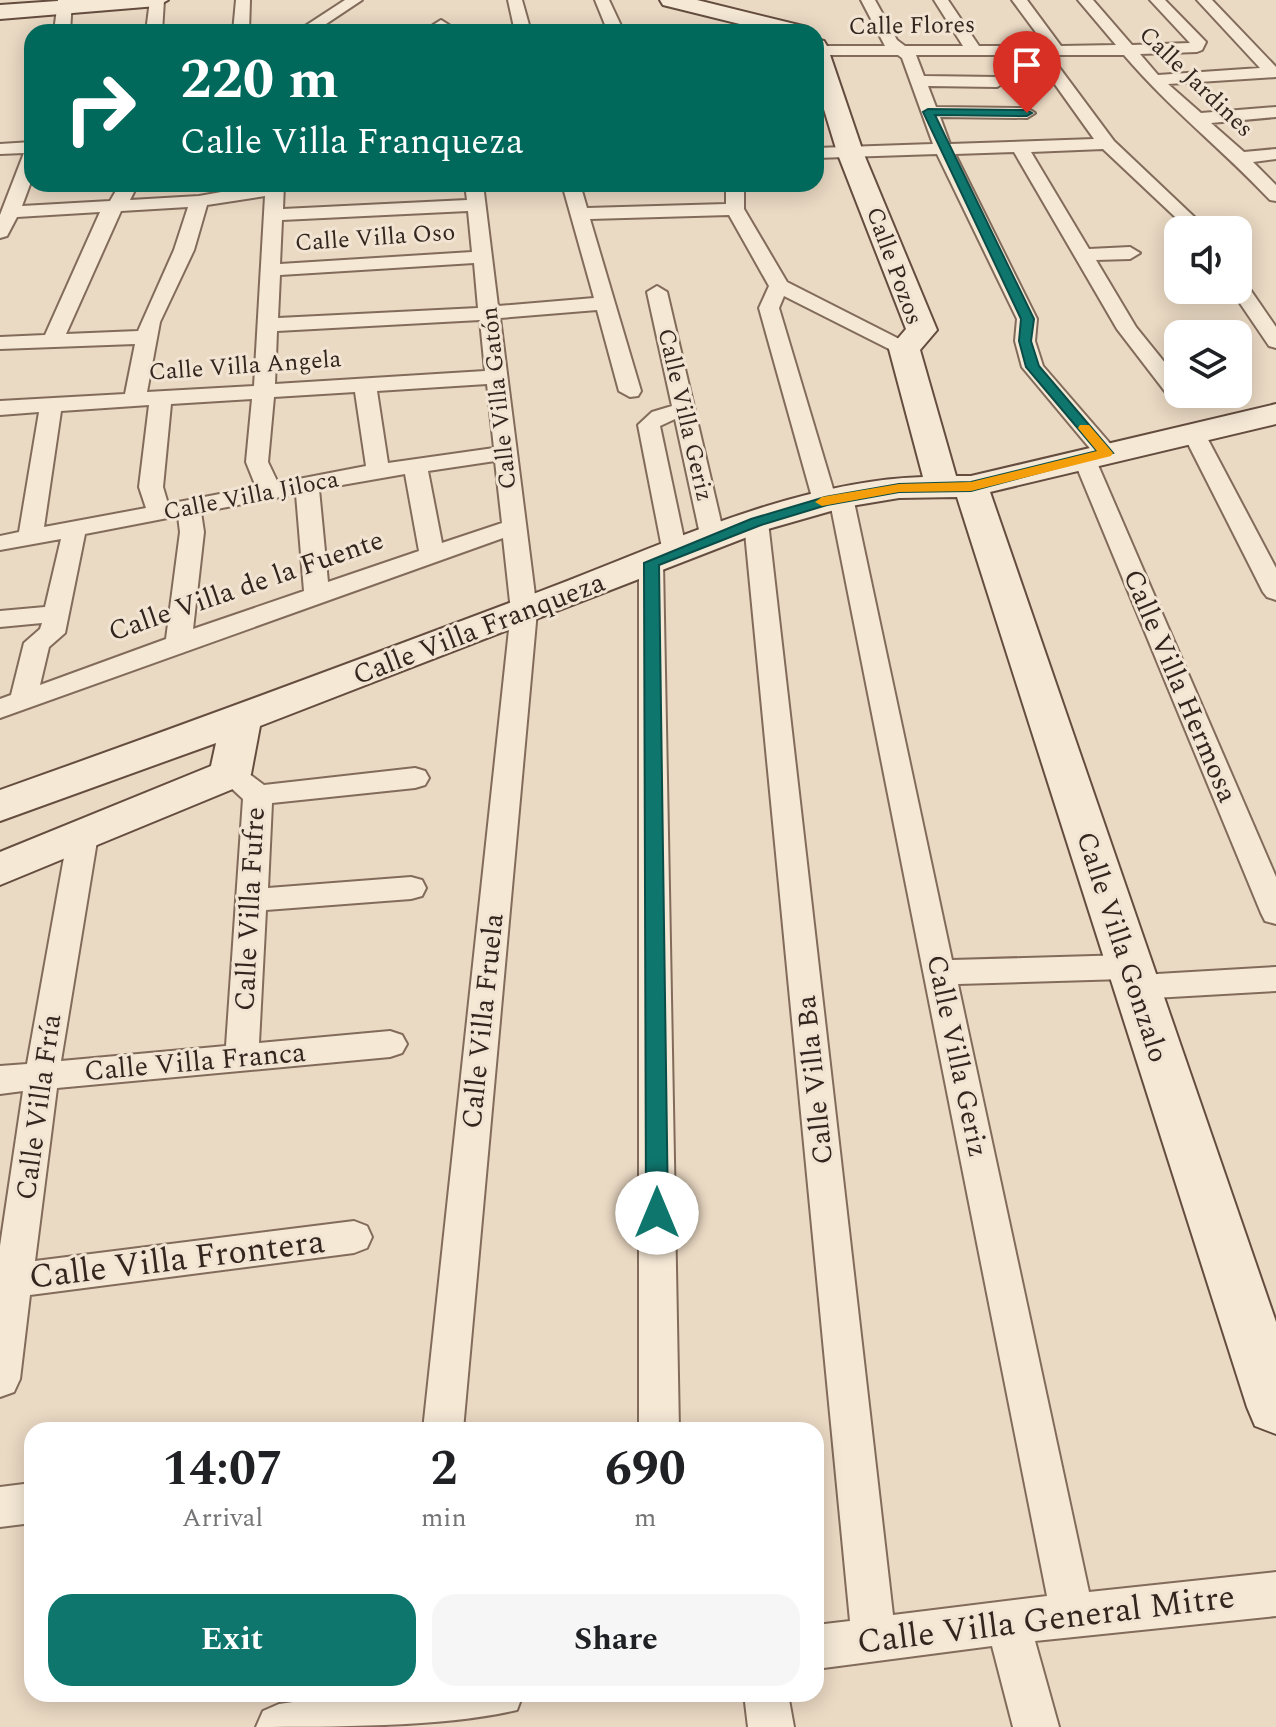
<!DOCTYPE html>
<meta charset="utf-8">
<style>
body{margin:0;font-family:Spectral,serif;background:#f6f6f6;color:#202124;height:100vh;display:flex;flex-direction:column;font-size:30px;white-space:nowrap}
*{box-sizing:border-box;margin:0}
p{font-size:26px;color:#757577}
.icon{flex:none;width:44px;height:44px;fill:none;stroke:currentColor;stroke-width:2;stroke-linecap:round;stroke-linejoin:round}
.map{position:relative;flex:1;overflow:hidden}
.sheet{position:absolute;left:24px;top:1422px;width:800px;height:280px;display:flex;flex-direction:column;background:#fff;border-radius:24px;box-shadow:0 4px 20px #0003}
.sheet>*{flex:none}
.guide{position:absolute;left:24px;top:24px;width:800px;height:168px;border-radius:24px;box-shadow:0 4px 20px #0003;background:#00695c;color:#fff;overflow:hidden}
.tools{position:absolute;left:1164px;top:216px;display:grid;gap:16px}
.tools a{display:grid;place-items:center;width:88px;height:88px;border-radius:16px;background:#fff;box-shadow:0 4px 20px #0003;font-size:40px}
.pin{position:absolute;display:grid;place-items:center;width:68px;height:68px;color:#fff;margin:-82px -34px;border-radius:50% 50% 50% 0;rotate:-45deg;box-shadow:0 0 8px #0007}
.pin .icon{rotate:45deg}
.me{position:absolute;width:88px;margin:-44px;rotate:0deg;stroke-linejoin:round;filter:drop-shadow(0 0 6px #0008)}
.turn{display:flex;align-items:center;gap:28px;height:168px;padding:0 24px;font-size:36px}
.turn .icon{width:104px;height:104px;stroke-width:2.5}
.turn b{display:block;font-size:56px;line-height:68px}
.eta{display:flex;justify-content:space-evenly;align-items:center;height:136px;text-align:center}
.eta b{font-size:48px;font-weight:700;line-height:56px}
.button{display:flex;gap:16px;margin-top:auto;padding:16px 24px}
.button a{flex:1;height:92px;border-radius:24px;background:#0f766e;color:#fff;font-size:32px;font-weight:700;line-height:92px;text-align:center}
.button a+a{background:#f6f6f6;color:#202124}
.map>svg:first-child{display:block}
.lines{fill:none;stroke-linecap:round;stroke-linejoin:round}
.street-casing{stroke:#826b5b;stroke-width:4}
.secondary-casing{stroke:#644c3f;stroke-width:4}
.street{fill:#f5e8d5;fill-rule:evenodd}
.secondary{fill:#f5e8d5;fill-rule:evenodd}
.route{fill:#0f766e;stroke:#0a4d48;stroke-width:2}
.slow{fill:#f59e0b}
.labels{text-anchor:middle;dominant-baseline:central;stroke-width:6;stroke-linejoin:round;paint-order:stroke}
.far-street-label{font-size:24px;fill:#33261e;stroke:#f2e4d2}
.street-label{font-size:28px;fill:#33261e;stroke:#f2e4d2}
.near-street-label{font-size:34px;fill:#33261e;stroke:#f2e4d2}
</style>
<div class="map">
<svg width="1276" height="1727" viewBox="0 0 1276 1727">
<rect width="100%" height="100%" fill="#ead9c3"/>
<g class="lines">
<defs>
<path id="street" d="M58,0h14l-2,32h-16z
M150,0h14l-2,32h-16z
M236,0h14l-1,32h-16z
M345,0h17l-48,32h-18z
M508,0h14l9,32h-16z
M595,0h14l15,32h-16z
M861,0h14l22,40 8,6h58l-29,-46h14l31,46h67l-34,-46h15l34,46 55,-1 -38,-45h15l39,45 58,-2 -40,-43h15l41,42 -4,8 -5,2 -57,2 18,21 102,-7 -63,-68h15l64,67v10l-108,7 33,29 75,-6v10l-65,6 33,29 32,-3v10l-23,3 23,23v16l-6,-1c-49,-52 -101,-92 -146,-145h-74l64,86 94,89h-19l-86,-81 -72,3 58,97 41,-2 10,6 -10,6 -34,1 40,67 42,52v15h10l-2,4h-16l-53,-69 -103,-177 -59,2 82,165 -2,22 8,25 71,82 3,5 -3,5h-16l-76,-91 -7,-26 2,-22 -80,-165 -121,4v-10l117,-4 -31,-86 -4,-3h-82v-8l3,-1h66zM916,55h118l60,84 -144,5 -10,-27 87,1 8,-5 -8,-5 -91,-1 -8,-21 69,1 8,-5 -8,-5 -73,-1z
M441,20l8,5v7h-16v-7z
M32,142v37l-10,27 88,-5 10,-17h18l-8,16 69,-4 67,-12h18l-1,25 184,-9 -2,-16h18l15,122 96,-8 -32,-114h18l7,24 139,-4v-20h18v25l43,73 124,63 3,4 -3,4h-14l-113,-57 -5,12 55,184h15l4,5 99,463 176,-5 11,4 5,8 -4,8 136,-8v24l-140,8 -11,-3 -5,-9 4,-8 -166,5 131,608 187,-20v44l-241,25 24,86h-46l-21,-81 -176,23v-44l34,-4 -106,-1099 4,-5h16l4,5 125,1093 154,-19 -216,-1089 -14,-1 -4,-5 -54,-193 10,-22 -40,-71 -139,4 51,172 -3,5 -8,1 -11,-6 -22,-81 -97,8 37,293 -74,819h-40l88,-819 -8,-73 -503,180v-19l11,-4 13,-52 16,-14 2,-6 -42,4v-16l45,-4 16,-68 -61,11v-14l19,-4 20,-120 -39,3v-14l125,-7 10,-50 -135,5v-12l45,-2 55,-123 -83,5 -10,19 -7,2v-23l24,-62 -24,1v-10zM265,196l-11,190 -107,6 13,-70 34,-72 13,-45zM188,207l-14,43 -36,81 -72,3 55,-123zM468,211l4,41 -192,12 2,-44zM474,263l4,45 -200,10 2,-43zM480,320l5,51 -210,13 2,-53zM487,384l7,64 -106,15 -11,-72zM355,392l11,74 -88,17 -10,-21 6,-65zM252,399l-6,63 10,25 -88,17 -5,-17 8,-83zM149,405l-10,82 7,21 -102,19 17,-116zM495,461l7,62 -60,20 -14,-72zM405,474l14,77 -91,31 -9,-93zM296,494l8,97 -111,38 11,-97 -3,-20zM178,516l2,16 -14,107 -126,46 9,-38 16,-14 20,-99z
M1238,280l7,2 31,45v21l-7,-2 -38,-56h7z
M657,286l10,6 58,247 -3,5h-18l-3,-5 -26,-120 -15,7 27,127 -3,5h-18l-3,-5 -25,-128 14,-13 20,-6 -25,-114z
M1193,425l11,7 72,136v32l-9,-3 -4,-5 -81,-160z
M1084,451l8,2 3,5 181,419v47l-11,-3 -4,-8 -188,-455 3,-5z
M651,556l9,2 3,5 16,867h-40v-867l3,-5z
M230,764l10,3 24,18 151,-17 10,3 4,7 -4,7 -10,3 -143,15 -4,85 143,-11 11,3 4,8 -4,8 -11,3 -145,11 -7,133 131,-12 12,4 5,9 -5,9 -12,4 -333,31 -22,173 319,-40 13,5 5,11 -5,11 -13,5 -324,42 -10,84 -6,13 -14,5v-151l23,-155 -23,3v-28l27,-2 41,-229 5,-7 10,-3 10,3 5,7 -37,226 165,-15 17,-247 -27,-25 4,-7z
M32,1483v40l-32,4v-40z
M349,1694h174l-6,16c-70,17 -185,17 -261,17l7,-16 16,-7z
M744,1694h44l6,33h-46z"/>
<path id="secondary" d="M72,0h96l-11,6 -157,13v-14z
M660,0h37l110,27 3,5h-38l-109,-27z
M816,39l8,2 3,5 36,106 74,178 -17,20 36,126h15l305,-72v20l-286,68 286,830v112l-21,-8 -8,-19 -290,-910 -58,1 -54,9 -77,22 -508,197 -9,48 -6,10 -245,101v-33l211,-86 5,-23 -216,78v-31c181,-64 361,-131 541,-199 120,-45 253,-110 382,-114l-34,-128 17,-20 -69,-177 -21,-69z"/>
</defs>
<use href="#street" class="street-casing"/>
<use href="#secondary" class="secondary-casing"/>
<use href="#street" class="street"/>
<use href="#secondary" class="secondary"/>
</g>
<path class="route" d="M928,109l99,1 5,3 -5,3 -92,-1 99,204 -3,22 8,25 74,87 -142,38 -72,1 -72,13 -66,20 -102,40 9,648 -3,7 -8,3 -8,-3 -3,-7 -2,-650 107,-44 74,-22 74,-13 72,-2 126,-31 -71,-84 -7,-26 2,-22 -98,-207z"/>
<path class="slow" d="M1080,425h9l24,28 -2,3 -140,35 -72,1 -77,14 -7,-4 7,-5 77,-13 72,-2 126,-31 -19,-23z"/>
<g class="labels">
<g class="far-street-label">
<text transform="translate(912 26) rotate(-1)">Calle Flores</text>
<text transform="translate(1196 82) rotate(44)">Calle Jardines</text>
<text transform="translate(375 238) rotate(-4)">Calle Villa Oso</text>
<text transform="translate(894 266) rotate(70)">Calle Pozos</text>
<text transform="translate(245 366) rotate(-4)">Calle Villa Angela</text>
<text transform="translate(499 398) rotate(-96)">Calle Villa Gatón</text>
<text transform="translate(685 415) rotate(77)">Calle Villa Geriz</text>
<text transform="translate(251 496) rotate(-11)">Calle Villa Jiloca</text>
</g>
<g class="street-label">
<text transform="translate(246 586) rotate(-19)">Calle Villa de la Fuente</text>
<text transform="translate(479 629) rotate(-21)">Calle Villa Franqueza</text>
<text transform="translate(1180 686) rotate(67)">Calle Villa Hermosa</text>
<text transform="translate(250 909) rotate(-87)">Calle Villa Fufre</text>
<text transform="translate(1122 947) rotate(72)">Calle Villa Gonzalo</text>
<text transform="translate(483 1021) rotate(-84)">Calle Villa Fruela</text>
<text transform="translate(957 1056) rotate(78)">Calle Villa Geriz</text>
<text transform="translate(195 1062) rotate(-5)">Calle Villa Franca</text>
<text transform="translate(815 1080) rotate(-96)">Calle Villa Ba</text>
<text transform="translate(39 1107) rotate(-82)">Calle Villa Fría</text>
</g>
<g class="near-street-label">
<text transform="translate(177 1260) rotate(-7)">Calle Villa Frontera</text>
<text transform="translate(1046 1620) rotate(-7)">Calle Villa General Mitre</text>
</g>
</g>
</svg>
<div class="tools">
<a><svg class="icon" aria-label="sound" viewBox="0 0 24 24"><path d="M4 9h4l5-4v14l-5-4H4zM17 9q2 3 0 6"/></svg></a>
<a><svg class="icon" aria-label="layers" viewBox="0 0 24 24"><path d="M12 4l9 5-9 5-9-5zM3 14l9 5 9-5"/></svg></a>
</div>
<div class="pin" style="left:1027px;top:113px;background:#d93025"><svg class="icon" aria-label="arrive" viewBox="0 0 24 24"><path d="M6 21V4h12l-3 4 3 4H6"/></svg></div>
<svg class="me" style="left:657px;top:1213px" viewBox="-20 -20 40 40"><circle r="19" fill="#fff"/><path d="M0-13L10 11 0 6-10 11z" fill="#0f766e"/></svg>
<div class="guide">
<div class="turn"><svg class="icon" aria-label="right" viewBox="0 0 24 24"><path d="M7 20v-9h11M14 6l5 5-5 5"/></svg><div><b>220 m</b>Calle Villa Franqueza</div></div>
</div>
<section class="sheet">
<div class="eta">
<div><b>14:07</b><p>Arrival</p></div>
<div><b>2</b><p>min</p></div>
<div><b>690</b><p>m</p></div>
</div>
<div class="button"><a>Exit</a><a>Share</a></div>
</section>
</div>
